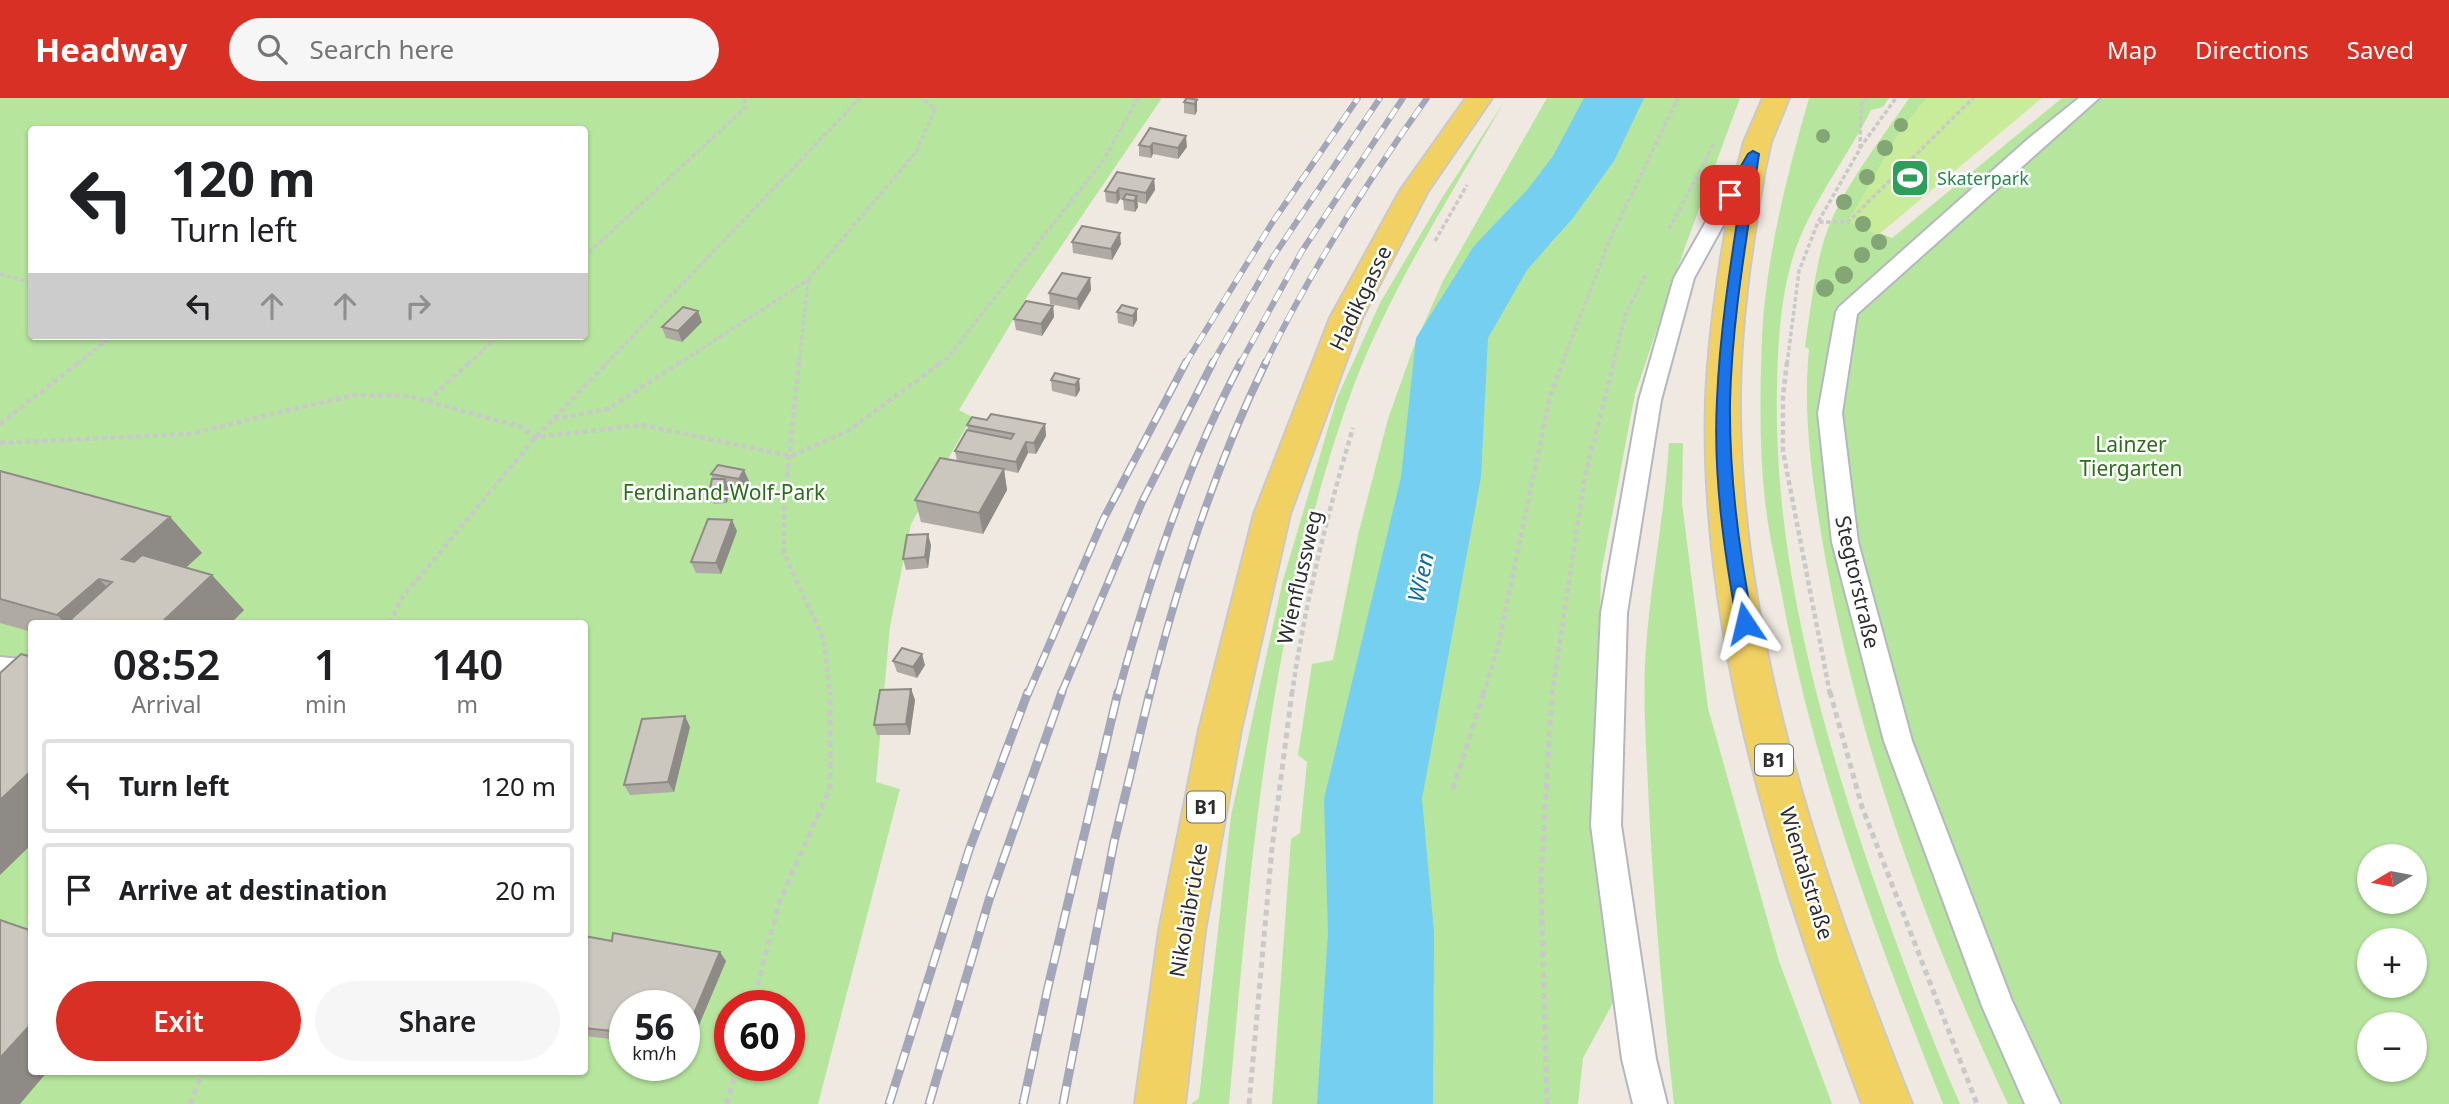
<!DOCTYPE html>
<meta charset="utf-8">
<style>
body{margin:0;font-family:"Noto Sans",sans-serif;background:#f6f6f6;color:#202124;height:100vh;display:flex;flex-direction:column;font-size:26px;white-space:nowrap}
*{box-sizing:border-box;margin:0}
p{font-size:23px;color:#757577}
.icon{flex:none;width:38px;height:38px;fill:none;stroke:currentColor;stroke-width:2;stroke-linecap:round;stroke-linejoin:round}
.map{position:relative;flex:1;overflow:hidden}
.panel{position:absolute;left:28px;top:522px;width:560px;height:455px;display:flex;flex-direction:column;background:#fff;border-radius:7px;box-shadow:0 2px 5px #0004}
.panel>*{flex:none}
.hud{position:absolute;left:28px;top:28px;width:560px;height:214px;border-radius:7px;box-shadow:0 2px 5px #0004;background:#fff;color:#202124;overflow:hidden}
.needle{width:46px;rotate:260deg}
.buttons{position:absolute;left:2357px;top:746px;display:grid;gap:14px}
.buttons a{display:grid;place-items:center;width:70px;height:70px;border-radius:50%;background:#fff;box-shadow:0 2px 5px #0004;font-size:35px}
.speed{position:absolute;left:609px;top:892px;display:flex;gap:14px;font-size:35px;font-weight:700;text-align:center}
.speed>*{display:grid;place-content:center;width:91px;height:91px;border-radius:50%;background:#fff;box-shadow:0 2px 5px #0004;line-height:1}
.speed small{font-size:18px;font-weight:400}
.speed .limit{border:10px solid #d22;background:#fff;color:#111}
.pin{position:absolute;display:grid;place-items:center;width:60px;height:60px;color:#fff;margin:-30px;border-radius:14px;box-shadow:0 4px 10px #0006}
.me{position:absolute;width:77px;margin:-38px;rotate:350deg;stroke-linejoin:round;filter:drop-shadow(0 0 5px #0008)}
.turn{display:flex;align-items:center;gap:24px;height:147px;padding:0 28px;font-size:32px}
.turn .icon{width:91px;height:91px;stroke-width:2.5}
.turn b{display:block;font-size:49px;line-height:60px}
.lanes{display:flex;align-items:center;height:66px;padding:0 28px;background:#0003;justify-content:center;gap:35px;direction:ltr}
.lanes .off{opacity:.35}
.eta{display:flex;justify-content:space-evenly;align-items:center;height:119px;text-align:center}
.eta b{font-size:42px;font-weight:600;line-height:49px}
.cta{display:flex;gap:14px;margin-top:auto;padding:14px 28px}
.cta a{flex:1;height:80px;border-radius:42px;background:#d93025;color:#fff;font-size:28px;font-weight:600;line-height:80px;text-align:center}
.cta a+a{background:#f6f6f6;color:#202124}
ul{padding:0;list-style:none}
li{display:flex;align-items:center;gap:21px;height:94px;margin:0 14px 10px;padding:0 14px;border:4px solid #e0e0e0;border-radius:7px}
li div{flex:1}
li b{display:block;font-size:26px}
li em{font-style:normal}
header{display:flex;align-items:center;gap:42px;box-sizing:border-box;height:98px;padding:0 35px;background:#d93025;color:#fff}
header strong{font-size:33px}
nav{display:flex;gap:38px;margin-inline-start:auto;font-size:24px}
.search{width:490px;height:63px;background:#f6f6f6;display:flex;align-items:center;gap:18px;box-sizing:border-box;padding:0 24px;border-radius:38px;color:#757577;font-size:26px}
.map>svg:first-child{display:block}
.green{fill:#b6e59e;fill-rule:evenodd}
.pitch{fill:#c9ec9a}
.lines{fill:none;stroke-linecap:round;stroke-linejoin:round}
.river{fill:#75cff0;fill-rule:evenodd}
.service-casing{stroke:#b4b7c1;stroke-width:4}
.primary-casing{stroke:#c9c9c9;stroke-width:4}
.path-far2{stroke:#c9c9c9;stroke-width:3.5;stroke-dasharray:4.5 2.5;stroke-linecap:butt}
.path-far1{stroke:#c9c9c9;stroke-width:4.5;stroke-dasharray:5 3.5;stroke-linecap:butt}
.path{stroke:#c9c9c9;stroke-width:5;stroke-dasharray:6 4.5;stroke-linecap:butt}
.service{fill:#fff;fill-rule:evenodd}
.primary{fill:#f2d163;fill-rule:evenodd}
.rail-far2-casing{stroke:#a3a6b8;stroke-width:6}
.rail-far1-casing{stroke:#a3a6b8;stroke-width:8}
.rail-casing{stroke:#a3a6b8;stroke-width:9}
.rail-far2{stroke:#fff;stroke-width:4.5;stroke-dasharray:12;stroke-linecap:butt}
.rail-far1{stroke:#fff;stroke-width:5;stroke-dasharray:15;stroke-linecap:butt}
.rail{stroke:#fff;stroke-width:6;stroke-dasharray:18;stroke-linecap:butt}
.tree{fill:#84a574}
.wall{fill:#afaba4}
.shaded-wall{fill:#8e8b86}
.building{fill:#cbc7bf;stroke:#8e8b86;stroke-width:2}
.route{fill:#1a73e8;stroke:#114b97;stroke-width:2}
.labels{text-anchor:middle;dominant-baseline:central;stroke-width:5;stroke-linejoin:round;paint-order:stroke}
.far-leisure-label{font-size:18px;fill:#27864d;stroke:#fff;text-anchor:start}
.shield{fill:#fff;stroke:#6d6d6d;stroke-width:2}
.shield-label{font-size:19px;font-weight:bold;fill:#2e2e2e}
.street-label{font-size:21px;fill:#2e2e2e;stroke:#fff}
.park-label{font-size:21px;fill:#2c6e1b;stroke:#fff}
.water-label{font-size:23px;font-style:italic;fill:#0d6fa3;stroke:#fff}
</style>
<header>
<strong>Headway</strong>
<div class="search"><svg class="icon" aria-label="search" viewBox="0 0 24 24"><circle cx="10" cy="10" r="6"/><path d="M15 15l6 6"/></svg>Search here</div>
<nav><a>Map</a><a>Directions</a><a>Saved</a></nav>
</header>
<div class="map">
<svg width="2449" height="1006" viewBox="0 0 2449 1006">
<rect width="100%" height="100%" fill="#efe9e1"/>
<path class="green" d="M0,0h1162l-134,197 -69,115 13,7 -61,107 -21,102 -14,156 24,7 -82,315h-818zM32,32h552v206h-552zM32,525h552v448h-552zM625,908h59v60h-59zM730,908h59v60h-59z
M1547,0h44l-80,136 -28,4 -47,82 -4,22v64l-11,70 -16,16 -1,13 6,15 -17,79 -20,15c-13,68 -48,198 -30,262 3,10 8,20 12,30l-17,30 -8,168h-58l19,-265 9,-6 7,-71 -9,-7 14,-91 21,-4 25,-125 30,-116 26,-73 29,-65z
M1634,0h106l-55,149 -50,147 -34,180 -4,183 17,244 -31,57 -5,46h-174l-1,-307 73,-378 -11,-55 4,-28 57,-87 26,-6 55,-79z
M1809,0h80l-6,9 -12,3c-23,46 -55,86 -74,135 -16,44 -19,93 -20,140 -4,175 44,344 101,507 26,72 51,142 82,212h-17c-67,-168 -130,-336 -162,-514 -6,-30 -13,-60 -16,-89 -6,-54 -5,-110 -3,-164 4,-81 25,-162 47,-239z
M1909,0h23l-84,123 44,17 170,-140h387v1006h-441c-85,-180 -155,-374 -187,-571 -10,-62 -18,-121 -12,-184l-4,-2c5,-34 11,-90 24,-121 19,-46 53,-87 80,-128zM2370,758h45v45h-45zM2370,842h45v45h-45zM2370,926h45v45h-45z
M1504,4c-56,99 -121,197 -158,305 -78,224 -96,463 -117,697h-38l8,-6 32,-282 52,-236 54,-182 43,-95 62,-105z
M1669,345h14l-1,60 26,205 71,253 53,143h-158c-11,-99 -20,-197 -25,-296 -2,-53 -7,-107 -3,-160 5,-69 19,-136 23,-205z"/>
<path class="pitch" d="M1926,0h116l-164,137 -30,-13 50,-88z"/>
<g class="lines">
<path class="river" d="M1584,0h60l-30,63 -41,57 -46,52 -39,68 -7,139 -59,322 12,133 -1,172h-116l11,-172 -4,-133 77,-322 15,-139 58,-92 53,-56 26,-34z"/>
<defs>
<path id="service" d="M2079,0h20l-242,216 -15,99 16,129 54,199 100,260 48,103h-35l-43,-98 -98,-265 -52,-199 -14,-129 18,-101 3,-5 189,-168z
M1749,58l9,6 -64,116 -33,122 -34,213 -6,212 35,234 11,45h-34l-11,-45 -31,-234 10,-212 38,-213 35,-122 66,-116z
M0,559l32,3v22l-32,-3z"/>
<path id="primary" d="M1466,0h26l-64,93 -66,127 -72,196 -49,216 -36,201 -20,173h-50l24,-173 40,-201 55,-216 76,-196 70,-127z
M1763,0h26l-18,44 -6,27c-13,76 -25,154 -25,231 -1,241 84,483 172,704h-50c-83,-222 -163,-464 -156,-704 3,-77 16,-155 31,-231l7,-27z"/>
</defs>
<use href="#service" class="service-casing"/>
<use href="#primary" class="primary-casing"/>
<path class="path-far2" d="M1860,50l36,-50
M1819,124h29l125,-124
M1669,131l45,-85
M1435,143l32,-56
M584,159l161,-149v-10
M0,176l32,9
M808,182l108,-128 19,-43 -13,-11
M77,266l35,-28
M468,266l30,-28
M606,266l254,-266
M678,266l130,-84 -9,84
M939,266l8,-6 156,-197 35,-63
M1562,266l48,-125 68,-141
M1613,266l13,-51 20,-39
M1787,266l12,-93 19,-49 42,-73 1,-44 5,-7"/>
<path class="path-far1" d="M799,264l-15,143v48l40,87 6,54
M1787,264l-4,34v55l47,243
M428,303l42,-39
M554,321l54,-10 73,-47
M0,326l79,-62
M0,345l189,-9 164,-39 56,1 112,31 15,10 106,-12 149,31 57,-25 94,-69
M390,525l11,-24 135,-162 72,-75
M1292,596c13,-91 35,-179 61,-266
M1483,596l14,-43 53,-255 13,-34
M1552,596l33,-218 29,-114"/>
<path class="path" d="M1830,594l32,115 115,297
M1453,691l31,-97
M752,908l27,-103 51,-115v-96
M190,1006l13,-33
M727,1006l10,-38
M1249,1006l23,-256 20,-156
M1547,1006l-6,-226 11,-186"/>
<use href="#service" class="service"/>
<use href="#primary" class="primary"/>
<defs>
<path id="rail-far2" d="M1185,266l87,-141 86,-125
M1212,266l61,-107 107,-159
M1240,266l62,-113 101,-153
M1265,266c46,-94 101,-181 162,-266"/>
<path id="rail-far1" d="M1028,596l75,-174 83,-158
M1061,596l81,-192 71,-140
M1118,596c31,-114 68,-227 123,-332
M1150,596c28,-113 65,-227 116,-332"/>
<path id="rail" d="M889,1006l80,-254 59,-158
M929,1006l60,-204 73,-208
M1023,1006l25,-117 70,-295
M1063,1006l51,-262 36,-150"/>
</defs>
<use href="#rail-far2" class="rail-far2-casing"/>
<use href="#rail-far1" class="rail-far1-casing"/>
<use href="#rail" class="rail-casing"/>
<use href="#rail-far2" class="rail-far2"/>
<use href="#rail-far1" class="rail-far1"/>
<use href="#rail" class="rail"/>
</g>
<g class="tree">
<circle cx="1901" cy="27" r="7"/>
<circle cx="1823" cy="38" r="7"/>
<circle cx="1885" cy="50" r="8"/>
<circle cx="1867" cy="79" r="8"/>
<circle cx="1844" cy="104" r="8"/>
<circle cx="1863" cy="126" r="8"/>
<circle cx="1879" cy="144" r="8"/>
<circle cx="1862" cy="157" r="8"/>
<circle cx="1844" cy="177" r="9"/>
<circle cx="1825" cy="190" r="9"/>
</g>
<path class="wall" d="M1181,0h17l-1,2v11l-2,4 -11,-2v-11l2,-3z
M1150,30l37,19 -9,12 -25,-5 -2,4 -12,-2v-11z
M1154,81l1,11 -9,14 -9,-2 1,5 -3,5 -11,-2 -1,-10 -3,-1 -3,5 -11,-2 -1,-11z
M1072,144l49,2 -9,16 -39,-7z
M1090,180l1,12 -12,20 -29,-6 -1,-11z
M1122,207l15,15 -4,7 -15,-4 -1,-11z
M1053,208l1,11 -12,19 -26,-6 -2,-11z
M702,224l-20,20 -16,-4 -4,-11z
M1079,281l1,11 -4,7 -24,-6 -1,-11z
M987,322l58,4 1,12 -10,18 -8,-1 -10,20 -14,-3 3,20 -24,44 -62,-12 -6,-22 42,-39 -2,-10 13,-21 -1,-5z
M718,367l31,16 -6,9 -14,-2v2l-2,13 -13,1 -5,-11 4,-14 -2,-5z
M0,373l170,46 32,36 -16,14 58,43 -13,13h-199v9l-32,-9z
M737,433l-16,43 -25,-1 -5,-11z
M931,447l-3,23 -22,2 -3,-11z
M893,563l32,4 -8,13 -20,-6z
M911,591l4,11 -5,35h-33l-3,-10z
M685,618l5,11 -16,65 -44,3 -6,-10z
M584,838l142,25 -35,83 -7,-1v-37h-59v26h-2l-3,8 -36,-4z"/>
<path class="shaded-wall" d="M1197,2v11l-2,4 -1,-11z
M1186,38l1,11 -9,12v-11z
M1153,45v11l-2,4 -1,-11z
M1154,81l1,11 -9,14v-11z
M1119,90l1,11 -3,5 -1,-11z
M1137,98l1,11 -3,5 -1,-11z
M1120,135l1,11 -9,16 -1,-11z
M1090,180l1,12 -12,20 -2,-11z
M1053,208l1,11 -12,19 -1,-12z
M1137,211v11l-4,7v-11z
M698,213l4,11 -20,20 -4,-11z
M1079,281l1,11 -4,7 -1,-12z
M1045,326l1,12 -10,18 -2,-11z
M1026,344l2,11 -10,20 -2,-11z
M1004,371l3,21 -24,44 -4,-21z
M744,372l5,11 -6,9 -4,-11z
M725,381l4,11 -2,13 -5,-11z
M170,419l32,36 -46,42 -34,-36z
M732,422l5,11 -16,43 -5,-11z
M928,436l3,11 -3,23 -3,-11z
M212,477l32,35 -13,13h-70z
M99,481l35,35 -64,6 4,3h-9l-8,-8z
M922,556l3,11 -8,13 -4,-11z
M911,591l4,11 -5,35 -4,-11z
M685,618l5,11 -16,65 -6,-10z
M32,672v74l-32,31v-75z
M720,854l6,9 -35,83 -6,-9z
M32,925v48h16l-28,33h-20v-46z
M615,925l8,9 -3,8 -8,-9z"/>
<path class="building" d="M1187,0l10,2 -3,4 -10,-2z
M1150,30l36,8 -8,12 -25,-5 -3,4 -11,-2z
M1117,74l37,7 -8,14 -27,-5 -3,5 -11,-2z
M1126,96l11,2 -3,5 -11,-2z
M1082,128l38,7 -9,16 -39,-7z
M1062,175l28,5 -13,21 -28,-6z
M1026,203l27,5 -12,18 -27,-5z
M1122,207l15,4 -4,7 -16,-4z
M683,209l15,4 -20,20 -16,-4z
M1055,275l24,6 -4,6 -24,-5z
M991,316l54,10 -11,19 -8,-1 -10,20 -61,-11 12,-21 44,9 3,-5 -47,-9 5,-8 15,3z
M940,360l64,11 -25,44 -64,-13z
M718,367l26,5 -5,9 -28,-5z
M0,373l170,46 -48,42 12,3 8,-7 70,20 -51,48h-80l-11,-3 42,-38 -13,-3 -42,36 -57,-16z
M712,381h13l-3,13 -13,1z
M708,421l24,1 -16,43 -25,-1z
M928,436l-3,23 -22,2 4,-24z
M902,550l20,6 -9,13 -20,-6z
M21,556l11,3v113l-32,30v-127z
M911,591l-5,35 -32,1 6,-35z
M685,618l-17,66 -44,3 18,-66z
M0,822l32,11v92l-32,35z
M613,835l107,19 -35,83 -1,-29h-59v19l-10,-2 -3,8 -28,-3v-92l28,5z"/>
<path class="route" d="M1753,53l6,3c-12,82 -27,165 -29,248 -1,74 9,149 23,221l-8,6 -8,-6c-13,-73 -24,-149 -20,-223 3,-73 15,-145 26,-217l-9,15 -10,-3 24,-41z"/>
<defs>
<symbol id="stadium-square" viewBox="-11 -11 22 22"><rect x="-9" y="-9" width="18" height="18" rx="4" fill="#2e9e5b" stroke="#fff"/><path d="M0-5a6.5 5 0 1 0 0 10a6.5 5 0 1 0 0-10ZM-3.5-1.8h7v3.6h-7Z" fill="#fff"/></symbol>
</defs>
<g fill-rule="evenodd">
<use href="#stadium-square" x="1888" y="58" width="44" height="44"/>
</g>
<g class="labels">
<g class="far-leisure-label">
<text x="1937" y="80">Skaterpark</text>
</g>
<g class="shield">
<rect x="1755" y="646.5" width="38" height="31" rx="5"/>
<rect x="1187" y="693.5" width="38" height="31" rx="5"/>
</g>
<g class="shield-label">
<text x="1774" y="662">B1</text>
<text x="1206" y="709">B1</text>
</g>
<g class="street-label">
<text transform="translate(1360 200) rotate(-64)">Hadikgasse</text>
<text transform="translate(1299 479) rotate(-77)">Wienflussweg</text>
<text transform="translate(1858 484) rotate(77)">Stegtorstraße</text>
<text transform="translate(1807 775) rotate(73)">Wientalstraße</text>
<text transform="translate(1188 812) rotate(-80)">Nikolaibrücke</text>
</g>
<g class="park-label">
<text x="2131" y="346">Lainzer<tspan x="2131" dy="24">Tiergarten</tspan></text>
<text x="724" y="394">Ferdinand-Wolf-Park</text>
</g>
<g class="water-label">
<text transform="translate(1420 479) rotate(-78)">Wien</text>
</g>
</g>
</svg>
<div class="buttons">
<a><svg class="needle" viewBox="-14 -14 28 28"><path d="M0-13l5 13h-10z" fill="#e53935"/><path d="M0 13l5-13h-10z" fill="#757577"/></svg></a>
<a>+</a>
<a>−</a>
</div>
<div class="speed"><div>56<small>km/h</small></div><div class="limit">60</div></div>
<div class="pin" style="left:1730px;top:97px;background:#d93025"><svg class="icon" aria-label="arrive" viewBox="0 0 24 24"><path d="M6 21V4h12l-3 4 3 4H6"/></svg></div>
<svg class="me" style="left:1745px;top:525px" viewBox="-20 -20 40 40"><path d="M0-17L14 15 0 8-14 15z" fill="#1a73e8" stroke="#fff" stroke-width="4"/></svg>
<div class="hud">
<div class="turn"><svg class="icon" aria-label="left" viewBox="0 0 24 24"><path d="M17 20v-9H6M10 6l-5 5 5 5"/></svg><div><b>120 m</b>Turn left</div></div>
<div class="lanes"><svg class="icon" aria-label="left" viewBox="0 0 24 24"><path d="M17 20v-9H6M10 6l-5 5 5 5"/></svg><svg class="icon off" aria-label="ahead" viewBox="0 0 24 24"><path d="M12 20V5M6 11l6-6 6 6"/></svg><svg class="icon off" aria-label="ahead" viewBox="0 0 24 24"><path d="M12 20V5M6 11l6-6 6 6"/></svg><svg class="icon off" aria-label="right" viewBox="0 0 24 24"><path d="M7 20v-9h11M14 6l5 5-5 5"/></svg></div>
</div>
<section class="panel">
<div class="eta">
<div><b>08:52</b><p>Arrival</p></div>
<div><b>1</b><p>min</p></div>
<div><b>140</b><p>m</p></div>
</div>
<ul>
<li><svg class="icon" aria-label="left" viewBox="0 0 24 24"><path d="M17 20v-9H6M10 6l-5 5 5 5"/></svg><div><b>Turn left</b></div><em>120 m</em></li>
<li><svg class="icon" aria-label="arrive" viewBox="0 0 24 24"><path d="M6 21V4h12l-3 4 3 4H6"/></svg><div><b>Arrive at destination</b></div><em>20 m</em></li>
</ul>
<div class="cta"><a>Exit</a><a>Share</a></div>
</section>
</div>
